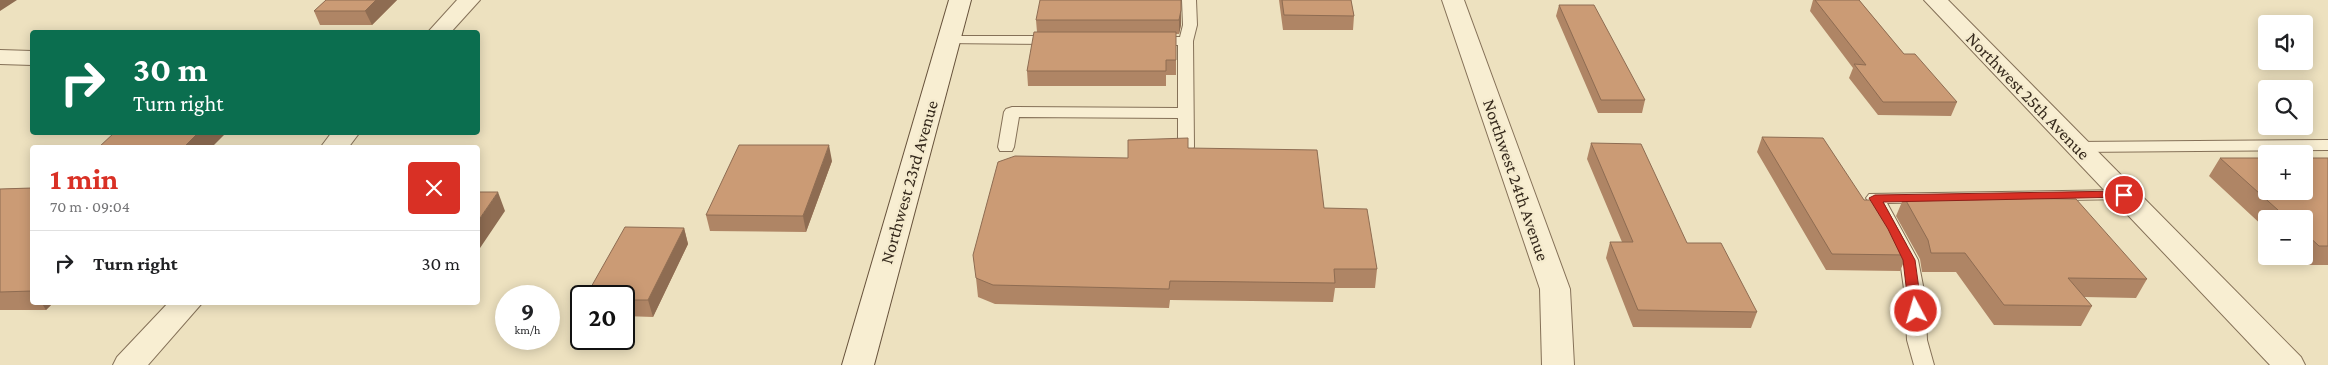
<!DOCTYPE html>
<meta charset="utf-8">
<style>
body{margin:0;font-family:"Crimson Pro",serif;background:#f2f2f2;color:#202124;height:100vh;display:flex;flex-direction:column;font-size:19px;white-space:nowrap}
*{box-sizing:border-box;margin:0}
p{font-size:16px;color:#757577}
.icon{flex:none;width:28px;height:28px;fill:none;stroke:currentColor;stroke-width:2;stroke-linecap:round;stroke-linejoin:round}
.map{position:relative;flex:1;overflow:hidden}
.drawer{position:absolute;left:30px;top:145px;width:450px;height:160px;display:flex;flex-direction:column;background:#fff;border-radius:5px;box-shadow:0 2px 12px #0003}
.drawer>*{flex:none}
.banner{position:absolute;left:30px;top:30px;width:450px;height:105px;border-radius:5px;box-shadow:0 2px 12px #0003;background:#0b6e4f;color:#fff;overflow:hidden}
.tools{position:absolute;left:2258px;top:15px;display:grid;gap:10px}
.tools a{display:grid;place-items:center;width:55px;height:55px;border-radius:5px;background:#fff;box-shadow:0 2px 12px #0003;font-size:25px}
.speed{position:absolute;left:495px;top:285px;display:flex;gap:10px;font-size:25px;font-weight:700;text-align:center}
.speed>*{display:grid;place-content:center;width:65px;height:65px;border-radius:50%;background:#fff;box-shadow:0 2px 12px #0003;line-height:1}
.speed small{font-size:12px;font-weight:400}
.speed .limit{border:2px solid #111;border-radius:8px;background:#fff;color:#111}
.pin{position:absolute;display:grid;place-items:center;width:42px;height:42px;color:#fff;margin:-21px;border:2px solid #fff;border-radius:50%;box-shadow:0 1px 5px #0007}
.me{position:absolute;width:55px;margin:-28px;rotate:354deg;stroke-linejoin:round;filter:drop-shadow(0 0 4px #0008)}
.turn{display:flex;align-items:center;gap:18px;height:105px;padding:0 20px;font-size:22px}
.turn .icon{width:65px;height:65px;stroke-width:2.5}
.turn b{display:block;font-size:35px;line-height:42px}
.round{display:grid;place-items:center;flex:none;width:52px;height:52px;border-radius:5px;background:#f2f2f2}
.headline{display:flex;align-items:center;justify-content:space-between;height:85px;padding:0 20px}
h1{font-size:30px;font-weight:700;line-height:38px;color:#d93025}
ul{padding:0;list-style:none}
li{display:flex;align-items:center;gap:15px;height:65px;padding:0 20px;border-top:1px solid #e0e0e0}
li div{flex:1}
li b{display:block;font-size:19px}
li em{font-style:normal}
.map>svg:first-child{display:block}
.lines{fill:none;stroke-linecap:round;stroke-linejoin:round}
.lane-casing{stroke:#857158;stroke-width:2}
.street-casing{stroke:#857158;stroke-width:2}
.secondary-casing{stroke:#67523b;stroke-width:2}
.lane{fill:#f8eed2;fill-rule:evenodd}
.street{fill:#f8eed2;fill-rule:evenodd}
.secondary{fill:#f8eed2;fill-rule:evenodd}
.wall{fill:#af8565}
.shaded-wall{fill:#8e6c52}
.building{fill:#cb9b75;stroke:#8e6c52}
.route{fill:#d93025;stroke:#8d1f18}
.labels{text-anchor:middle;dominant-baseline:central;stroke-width:5;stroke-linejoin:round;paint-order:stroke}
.street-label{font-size:18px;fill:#35291c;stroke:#f5ebce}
</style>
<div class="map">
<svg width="2328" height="365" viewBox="0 0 2328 365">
<rect width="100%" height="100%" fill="#ede1bf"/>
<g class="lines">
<defs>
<path id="lane" d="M1182,0h14l1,25 -4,16 1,106 -2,4h-12l-2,-4v-29l-159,-1 -5,30 -2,4h-12l-2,-4 6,-35 2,-3 6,-2 166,1v-63h-24l-7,-4 7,-4h26l3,-12z
M948,36h107l7,4 -7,4 -112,-1 -2,-3z
M2328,140v10l-251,2 -6,-1 -2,-4 2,-4 6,-1z
M2124,190l6,1 3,4 -3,4 -243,4 31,57 7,36 2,44 7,25h-20l-7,-25 -2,-44 -5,-36 -15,-31 -19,-31 3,-4z"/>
<path id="street" d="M457,0h23l-29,32h-23z
M1442,0h22l106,289 4,76h-32l-2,-76z
M1924,0h24l353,357 4,8h-35z
M0,50l32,1v14l-32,-1z
M332,132h28l-12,16h-28z
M169,302h34l-55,63h-35l4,-8z"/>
<path id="secondary" d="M949,0h22l-97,365h-32z"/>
</defs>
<use href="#lane" class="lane-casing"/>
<use href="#street" class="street-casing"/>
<use href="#secondary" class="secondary-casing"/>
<use href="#lane" class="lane"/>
<use href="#street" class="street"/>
<use href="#secondary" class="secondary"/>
</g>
<path class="wall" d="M326,0h71l-25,25h-52l-6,-14z
M1181,0v25l-2,9h-3v41h-10v11h-138l-1,-15 10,-39 -1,-12z
M1279,0h72l3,16 -1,14h-70z
M1813,0h46l45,54 53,48 -6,14 -73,-1 -29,-37 4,-10 -43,-57z
M1559,5l86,95 -3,13h-44l-42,-97z
M1762,137l102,63 43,55 -7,16 -74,-1 -69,-118z
M1591,143l96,100 70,69 -6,16 -118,-1 -27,-69 4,-16h12l-35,-83z
M1188,148l136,60 53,61 -2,19h-40l-2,14 -163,-2 -1,8 -174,-4 -17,-7 -2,-19 152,-120z
M2220,158h108v107h-22l-10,-9h8v-37h-38v10l-57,-53z
M832,161l-26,71 -96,-1 -4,-16z
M32,188v114h22l-8,8h-46v-121z
M1904,197l243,82 -11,19 -52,-1 8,9 -11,20 -87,-1 -38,-53h-34l-2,-13 -24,-43z
M684,228l4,16 -35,73 -29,-1v-20z"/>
<path class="shaded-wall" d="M0,0h17l-17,11z
M376,0h21l-25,25 -7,-14z
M1181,10v15l-2,9v-14z
M199,132h28l-16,16h-28z
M829,145l3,16 -26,71 -3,-16z
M498,192l7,19 -27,40v-30z
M684,228l4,16 -35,73 -5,-17z
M41,302h13l-8,8z"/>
<path class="building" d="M326,0h50l-11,11h-51z
M1040,0h141v10l-2,10h-143z
M1282,0h69l3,16 -70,-1z
M1815,0h44l45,54h11l42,48h-74l-29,-38 12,1z
M1559,5h35l51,95h-44z
M1034,32h142v28h-10v11h-139z
M115,132h84l-16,16h-85z
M1762,137l61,1 41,62h18l24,44 1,11 -75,-1z
M1188,138v10l129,2 7,58 43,1 10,60h-43l1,14 -165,-2 -1,8 -176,-4 -17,-7 -3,-23 25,-93 17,-6 113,2v-18z
M1591,143l50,1 46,99h34l36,69 -119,-2 -28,-68h23z
M739,145h90l-26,71 -97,-1z
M2220,158h46v33h38v-33h24v88h-9l-15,-14v-13h-16z
M32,188v103l-32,1v-103z
M478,192h20l-20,29z
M1904,197l172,2 71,80 -79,-1 24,28 -88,-1 -39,-52h-34l-3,-13z
M625,227l59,1 -36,72h-24v-4h-38z"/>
<path class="route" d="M2124,191l6,4 -2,2 -245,5 32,58 7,51 -6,4 -7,-4 -6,-51 -15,-31 -19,-31 6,-3z"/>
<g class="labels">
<g class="street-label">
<text transform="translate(2028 96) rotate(46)">Northwest 25th Avenue</text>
<text transform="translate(1516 180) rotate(71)">Northwest 24th Avenue</text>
<text transform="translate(909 182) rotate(-74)">Northwest 23rd Avenue</text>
</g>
</g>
</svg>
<div class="tools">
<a><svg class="icon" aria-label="sound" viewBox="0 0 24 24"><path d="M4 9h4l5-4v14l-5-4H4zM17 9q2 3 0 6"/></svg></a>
<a><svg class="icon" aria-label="search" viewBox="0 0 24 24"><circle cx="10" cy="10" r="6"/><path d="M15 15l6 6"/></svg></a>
<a>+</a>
<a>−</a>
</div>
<div class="speed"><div>9<small>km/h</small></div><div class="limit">20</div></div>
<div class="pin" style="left:2124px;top:195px;background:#d93025"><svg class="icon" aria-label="arrive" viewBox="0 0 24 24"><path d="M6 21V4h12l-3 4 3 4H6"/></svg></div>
<svg class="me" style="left:1916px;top:311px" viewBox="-20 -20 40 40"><circle r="17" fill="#d93025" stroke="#fff" stroke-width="3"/><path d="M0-11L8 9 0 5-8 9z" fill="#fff"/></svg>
<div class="banner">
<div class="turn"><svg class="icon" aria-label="right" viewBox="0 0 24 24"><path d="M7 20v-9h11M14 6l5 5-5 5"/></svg><div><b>30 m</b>Turn right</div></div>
</div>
<section class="drawer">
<div class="headline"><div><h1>1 min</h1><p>70 m · 09:04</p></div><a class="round" style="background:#d93025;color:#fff"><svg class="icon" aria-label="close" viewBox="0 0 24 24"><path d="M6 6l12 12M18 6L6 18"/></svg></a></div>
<ul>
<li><svg class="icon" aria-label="right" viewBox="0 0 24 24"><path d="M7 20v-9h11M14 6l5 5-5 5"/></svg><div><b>Turn right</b></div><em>30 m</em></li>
</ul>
</section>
</div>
